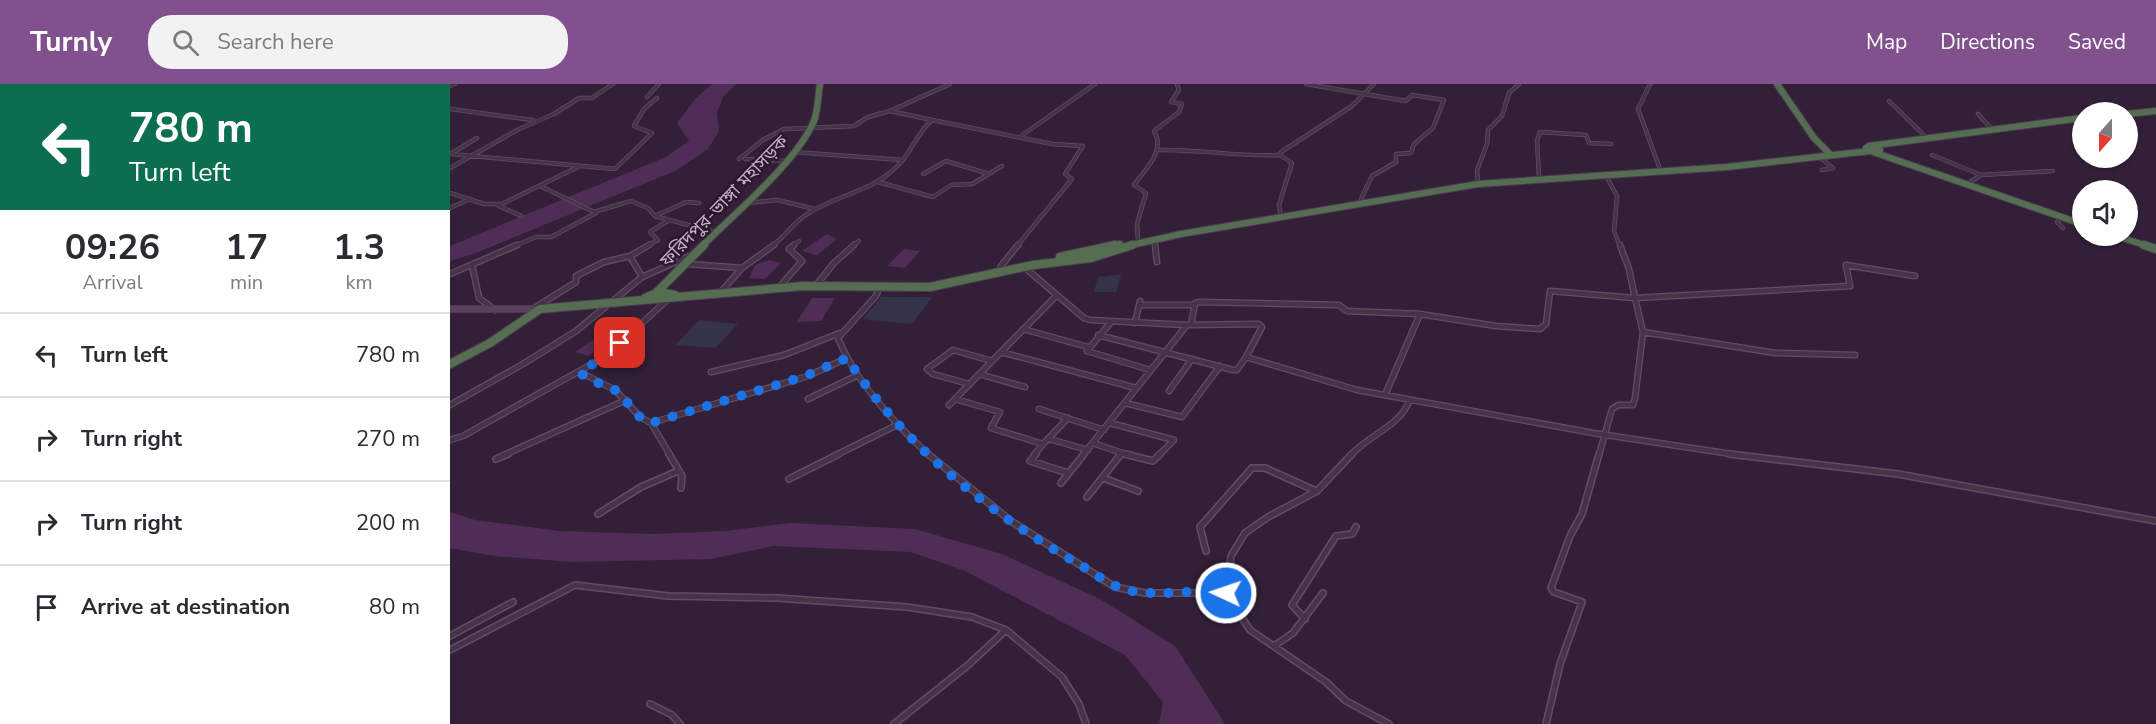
<!DOCTYPE html>
<meta charset="utf-8">
<style>
body{margin:0;font-family:"Nunito Sans","Noto Sans Bengali",sans-serif;background:#f2f2f3;color:#2b2b33;height:100vh;display:flex;flex-direction:column;font-size:22px;white-space:nowrap}
*{box-sizing:border-box;margin:0}
p{font-size:20px;color:#7c7c81}
.icon{flex:none;width:33px;height:33px;fill:none;stroke:currentColor;stroke-width:2;stroke-linecap:round;stroke-linejoin:round}
.map{position:relative;flex:1;overflow:hidden}
.side{display:flex;flex-direction:column;background:#fff;width:450px}
.side>*{flex:none}
.top-card{background:#0b6e4f;color:#fff;overflow:hidden}
.needle{width:39px;rotate:201deg}
.tools{position:absolute;left:1622px;top:18px;display:grid;gap:12px}
.tools a{display:grid;place-items:center;width:66px;height:66px;border-radius:50%;background:#fff;box-shadow:0 2px 4px #0004;font-size:30px}
.pin{position:absolute;display:grid;place-items:center;width:51px;height:51px;color:#fff;margin:-26px;border-radius:12px;box-shadow:0 3px 9px #0006}
.me{position:absolute;width:66px;margin:-33px;rotate:273deg;stroke-linejoin:round;filter:drop-shadow(0 0 4px #0008)}
.turn{display:flex;align-items:center;gap:21px;height:126px;padding:0 30px;font-size:27px}
.turn .icon{width:78px;height:78px;stroke-width:2.5}
.turn b{display:block;font-size:42px;line-height:51px}
.eta{display:flex;justify-content:space-evenly;align-items:center;height:102px;text-align:center}
.eta b{font-size:36px;font-weight:700;line-height:42px}
ul{padding:0;list-style:none}
li{display:flex;align-items:center;gap:18px;height:84px;padding:0 30px;border-top:2px solid #e1e1e2}
li div{flex:1}
li b{display:block;font-size:22px}
li em{font-style:normal}
header{display:flex;align-items:center;gap:36px;box-sizing:border-box;height:84px;padding:0 30px;background:#80518c;color:#fff}
header strong{font-size:28px}
nav{display:flex;gap:33px;margin-inline-start:auto;font-size:21px}
.search{width:420px;height:54px;background:#f2f2f3;display:flex;align-items:center;gap:15px;box-sizing:border-box;padding:0 21px;border-radius:24px;color:#7c7c81;font-size:22px}
main{display:flex;flex:1;min-height:0}
.map>svg:first-child{display:block}
.green{fill:#35334a}
.water{fill:#4f2d56}
.lines{fill:none;stroke-linecap:round;stroke-linejoin:round}
.street-far2-casing{stroke:#604e63;stroke-width:4.5}
.street-far1-casing{stroke:#604e63;stroke-width:7}
.street-casing{stroke:#604e63;stroke-width:8}
.secondary-casing{stroke:#4e3d52;stroke-width:8}
.highway-far1-casing{stroke:#4c3b50;stroke-width:8}
.highway-casing{stroke:#4c3b50;stroke-width:10}
.street-far2{stroke:#453448;stroke-width:3}
.street-far1{stroke:#453448;stroke-width:4.5}
.street{stroke:#453448;stroke-width:5}
.secondary{stroke:#58425b;stroke-width:6}
.highway-far1{stroke:#556e51;stroke-width:6}
.highway{stroke:#556e51;stroke-width:8}
.route{stroke:#1a73e8;stroke-width:10;stroke-dasharray:0 18}
.labels{text-anchor:middle;dominant-baseline:central;stroke-width:5;stroke-linejoin:round;paint-order:stroke}
.far-street-label{font-size:18px;fill:#c2aec5;stroke:#29192d}
</style>
<header>
<strong>Turnly</strong>
<div class="search"><svg class="icon" aria-label="search" viewBox="0 0 24 24"><circle cx="10" cy="10" r="6"/><path d="M15 15l6 6"/></svg>Search here</div>
<nav><a>Map</a><a>Directions</a><a>Saved</a></nav>
</header>
<main>
<section class="side">
<div class="top-card">
<div class="turn"><svg class="icon" aria-label="left" viewBox="0 0 24 24"><path d="M17 20v-9H6M10 6l-5 5 5 5"/></svg><div><b>780 m</b>Turn left</div></div>
</div>
<div class="eta">
<div><b>09:26</b><p>Arrival</p></div>
<div><b>17</b><p>min</p></div>
<div><b>1.3</b><p>km</p></div>
</div>
<ul>
<li><svg class="icon" aria-label="left" viewBox="0 0 24 24"><path d="M17 20v-9H6M10 6l-5 5 5 5"/></svg><div><b>Turn left</b></div><em>780 m</em></li>
<li><svg class="icon" aria-label="right" viewBox="0 0 24 24"><path d="M7 20v-9h11M14 6l5 5-5 5"/></svg><div><b>Turn right</b></div><em>270 m</em></li>
<li><svg class="icon" aria-label="right" viewBox="0 0 24 24"><path d="M7 20v-9h11M14 6l5 5-5 5"/></svg><div><b>Turn right</b></div><em>200 m</em></li>
<li><svg class="icon" aria-label="arrive" viewBox="0 0 24 24"><path d="M6 21V4h12l-3 4 3 4H6"/></svg><div><b>Arrive at destination</b></div><em>80 m</em></li>
</ul>
</section>
<div class="map">
<svg width="1706" height="640" viewBox="0 0 1706 640">
<rect width="100%" height="100%" fill="#332038"/>
<path class="green" d="M671,190l-5,18h-22l4,-15z
M431,213h51l-20,27 -49,-5z
M249,236l39,4 -23,24 -40,-3z"/>
<path class="water" d="M262,0h24l-13,13 -6,15 2,19 -11,18 -33,22 -199,82 -26,8v-15l216,-89 23,-16 -12,-18 19,-25z
M377,150l10,5 -20,16 -15,-4z
M454,165l16,2 -15,17 -18,-2z
M319,176l12,3 -16,16 -16,-1 6,-13z
M362,214h23l-14,23 -24,1z
M155,248l11,1 -5,7 -22,16 -14,-4z
M0,428l25,8 85,11 92,3 73,-3 65,-8 125,6 87,25 98,45 75,47 50,78h-66l4,-22 -38,-47 -160,-84 -54,-19 -138,-6 -62,13 -139,3 -78,-6 -44,-8z"/>
<g class="lines">
<defs>
<path id="street-far2" d="M856,0l100,17 6,-6 32,5 -11,28 -19,16 -3,9 -15,1v8l-24,14 -11,23
M1200,0l-12,25 22,60
M0,2l5,-2
M197,13l12,-13
M1439,17l38,37
M0,25l83,11
M440,27l42,9
M1528,30l14,15
M571,52l74,-52
M709,66c41,-1 80,7 121,5
M343,68l110,8
M2,69l25,-15
M1,70l164,15 37,-36 -18,-7 10,-17 13,-11
M1482,71l49,20 -14,9
M1368,72l15,12 -11,2
M289,75l24,-19 21,-11 70,-3 14,-9 22,-6 60,-27
M295,75l42,2
M0,84l69,-39 35,-15 25,-16h13l21,-14
M473,90l23,-13 40,12
M1155,90l12,22 -3,35 6,15
M1531,91l72,-4
M1089,93l-2,-36 3,-9 46,3 3,8 22,1
M428,98l55,15 18,-12 21,-1 30,-18
M1028,100l-1,-14 10,-26 1,-14 14,-14 7,-23 10,-9
M92,103l52,25 37,-11 17,7 7,8 62,17
M0,109l34,11h18l78,-38
M298,119l29,-3 38,9
M47,121l24,11
M0,124l20,-9
M205,132l31,-14 13,1
M831,133l-2,-12 13,-42 -12,-8 1,-3 71,-46 22,-22
M1612,133l-5,5 6,6
M704,156l1,6
M688,157l-1,-17 9,-31 -12,-8c12,-17 32,-34 20,-54l25,-19 3,-8 -11,-2 8,-12 -2,-6
M64,162l22,-9h15l45,-24
M197,162l11,-6 -8,-8 19,-12
M322,162c15,-11 21,-24 37,-33 27,-17 59,-21 83,-42 18,-14 23,-36 40,-51l120,24 31,2 -18,28 7,5 -55,67
M342,162l7,-5
M403,162l6,-5"/>
<path id="street-far1" d="M705,161l2,17
M239,180l53,4
M22,181l7,33 16,12
M574,183l60,51 6,2 97,5 72,-1 3,3 -16,30 111,33 236,43 145,22
M550,188l1,-6 17,-21
M0,190l67,-29
M192,193l50,-22
M368,199l15,-19 21,-19
M332,200l20,-23 -13,-12 5,-4
M431,202l-6,11 -37,41c18,45 56,85 91,117
M269,210l23,-26 32,-23
M689,221h56
M83,225l43,-27v-6l28,-14 26,-6
M661,238l-24,29 63,19
M685,239l5,-22
M741,241l4,-22 5,-1 139,3 8,6 73,3
M573,245l65,18
M1193,248l132,21 80,2
M648,251l135,35h4l9,-13
M551,268l135,36
M130,288l35,18 25,27 11,6 157,-47 39,-18
M261,288l73,-17 56,-22
M529,290l46,13
M519,300l-36,-10 -6,-5 26,-19 39,11
M719,307l23,-32
M935,311l35,-81 76,12 44,3 6,-5 4,-33 85,7 -6,-29 -9,-24
M358,315l50,-24
M505,315l45,13 -9,16 52,16 25,-26
M675,319l57,14 38,-51
M0,321l73,-41 53,-33 66,-54 -12,-21 19,-11
M499,321l108,-110
M589,325l65,21
M201,339l19,32
M660,339l64,17 -15,15
M599,355l39,11
M0,356l13,-4 145,-81 60,-56
M643,359l29,10 -2,2
M672,369l9,2
M54,371l122,-55
M386,371l63,-31
M584,371l9,-11
M633,371l104,-130
M901,371c19,-21 48,-28 59,-55
M1149,371l13,-46 6,-4h15l2,-7 8,-66 -8,-34 215,-12 -4,-21 69,11"/>
<path id="street" d="M219,370l13,22 -1,12
M478,370l83,67 104,66 30,6h81l24,37 76,52 20,19 43,23
M586,370l-6,7 38,12
M675,370l28,7 7,-7
M1279,370l169,20 258,47
M46,375l12,-5
M653,394l35,13
M339,395l50,-25
M611,399l23,-29
M637,413l34,-43
M148,430l43,-27 37,-16
M756,467l-6,-24 52,-59h13l51,23
M776,509l5,-37 14,-23 23,-16 49,-26 35,-37
M855,535l-13,-14 44,-69 16,-2 4,-7
M0,552l63,-34
M824,562l19,-13 30,-40
M0,566l125,-65 93,11 109,2 130,9 65,10 34,13 56,47 17,27 7,20
M200,620l22,11 8,9
M444,640l73,-58 39,-36
M1096,640l14,-60 22,-62 -28,-10 -3,-4 19,-52 12,-22 17,-60"/>
<path id="secondary" d="M0,225h90"/>
<path id="highway-far1" d="M1327,0l37,54 16,16
M1677,30l29,-3
M1423,62l7,4 -6,2 -8,-4 3,-2 213,-28
M1423,68l209,72
M1666,152l32,10
M252,162c33,-33 94,-83 112,-125 4,-11 4,-25 6,-37
M659,162l11,-2
M677,162l54,-12 297,-50 249,-17 143,-16"/>
<path id="highway" d="M1694,161l12,4
M610,173l55,-12
M206,209l48,-48
M195,214l14,-6 16,3
M0,280l40,-21 50,-34 263,-23 127,1 103,-22 58,-7 41,-13"/>
</defs>
<use href="#street-far2" class="street-far2-casing"/>
<use href="#street-far1" class="street-far1-casing"/>
<use href="#street" class="street-casing"/>
<use href="#secondary" class="secondary-casing"/>
<use href="#highway-far1" class="highway-far1-casing"/>
<use href="#highway" class="highway-casing"/>
<use href="#street-far2" class="street-far2"/>
<use href="#street-far1" class="street-far1"/>
<use href="#street" class="street"/>
<use href="#secondary" class="secondary"/>
<use href="#highway-far1" class="highway-far1"/>
<use href="#highway" class="highway"/>
</g>
<g class="lines">
<path class="route" d="M170,259l-4,7 -36,22c10,11 23,11 35,18 13,9 20,29 36,33l152,-46 44,-19c55,86 142,155 230,205 14,8 29,20 44,25 29,11 73,0 105,5"/>
</g>
<g class="labels">
<g class="far-street-label">
<text transform="translate(274 117) rotate(-46)">ফরিদপুর-ভাঙ্গা মহাসড়ক</text>
</g>
</g>
</svg>
<div class="tools">
<a><svg class="needle" viewBox="-14 -14 28 28"><path d="M0-13l5 13h-10z" fill="#e53935"/><path d="M0 13l5-13h-10z" fill="#7c7c81"/></svg></a>
<a><svg class="icon" aria-label="sound" viewBox="0 0 24 24"><path d="M4 9h4l5-4v14l-5-4H4zM17 9q2 3 0 6"/></svg></a>
</div>
<div class="pin" style="left:170px;top:259px;background:#d93025"><svg class="icon" aria-label="arrive" viewBox="0 0 24 24"><path d="M6 21V4h12l-3 4 3 4H6"/></svg></div>
<svg class="me" style="left:776px;top:509px" viewBox="-20 -20 40 40"><circle r="17" fill="#1a73e8" stroke="#fff" stroke-width="3"/><path d="M0-11L8 9 0 5-8 9z" fill="#fff"/></svg>
</div>
</main>
